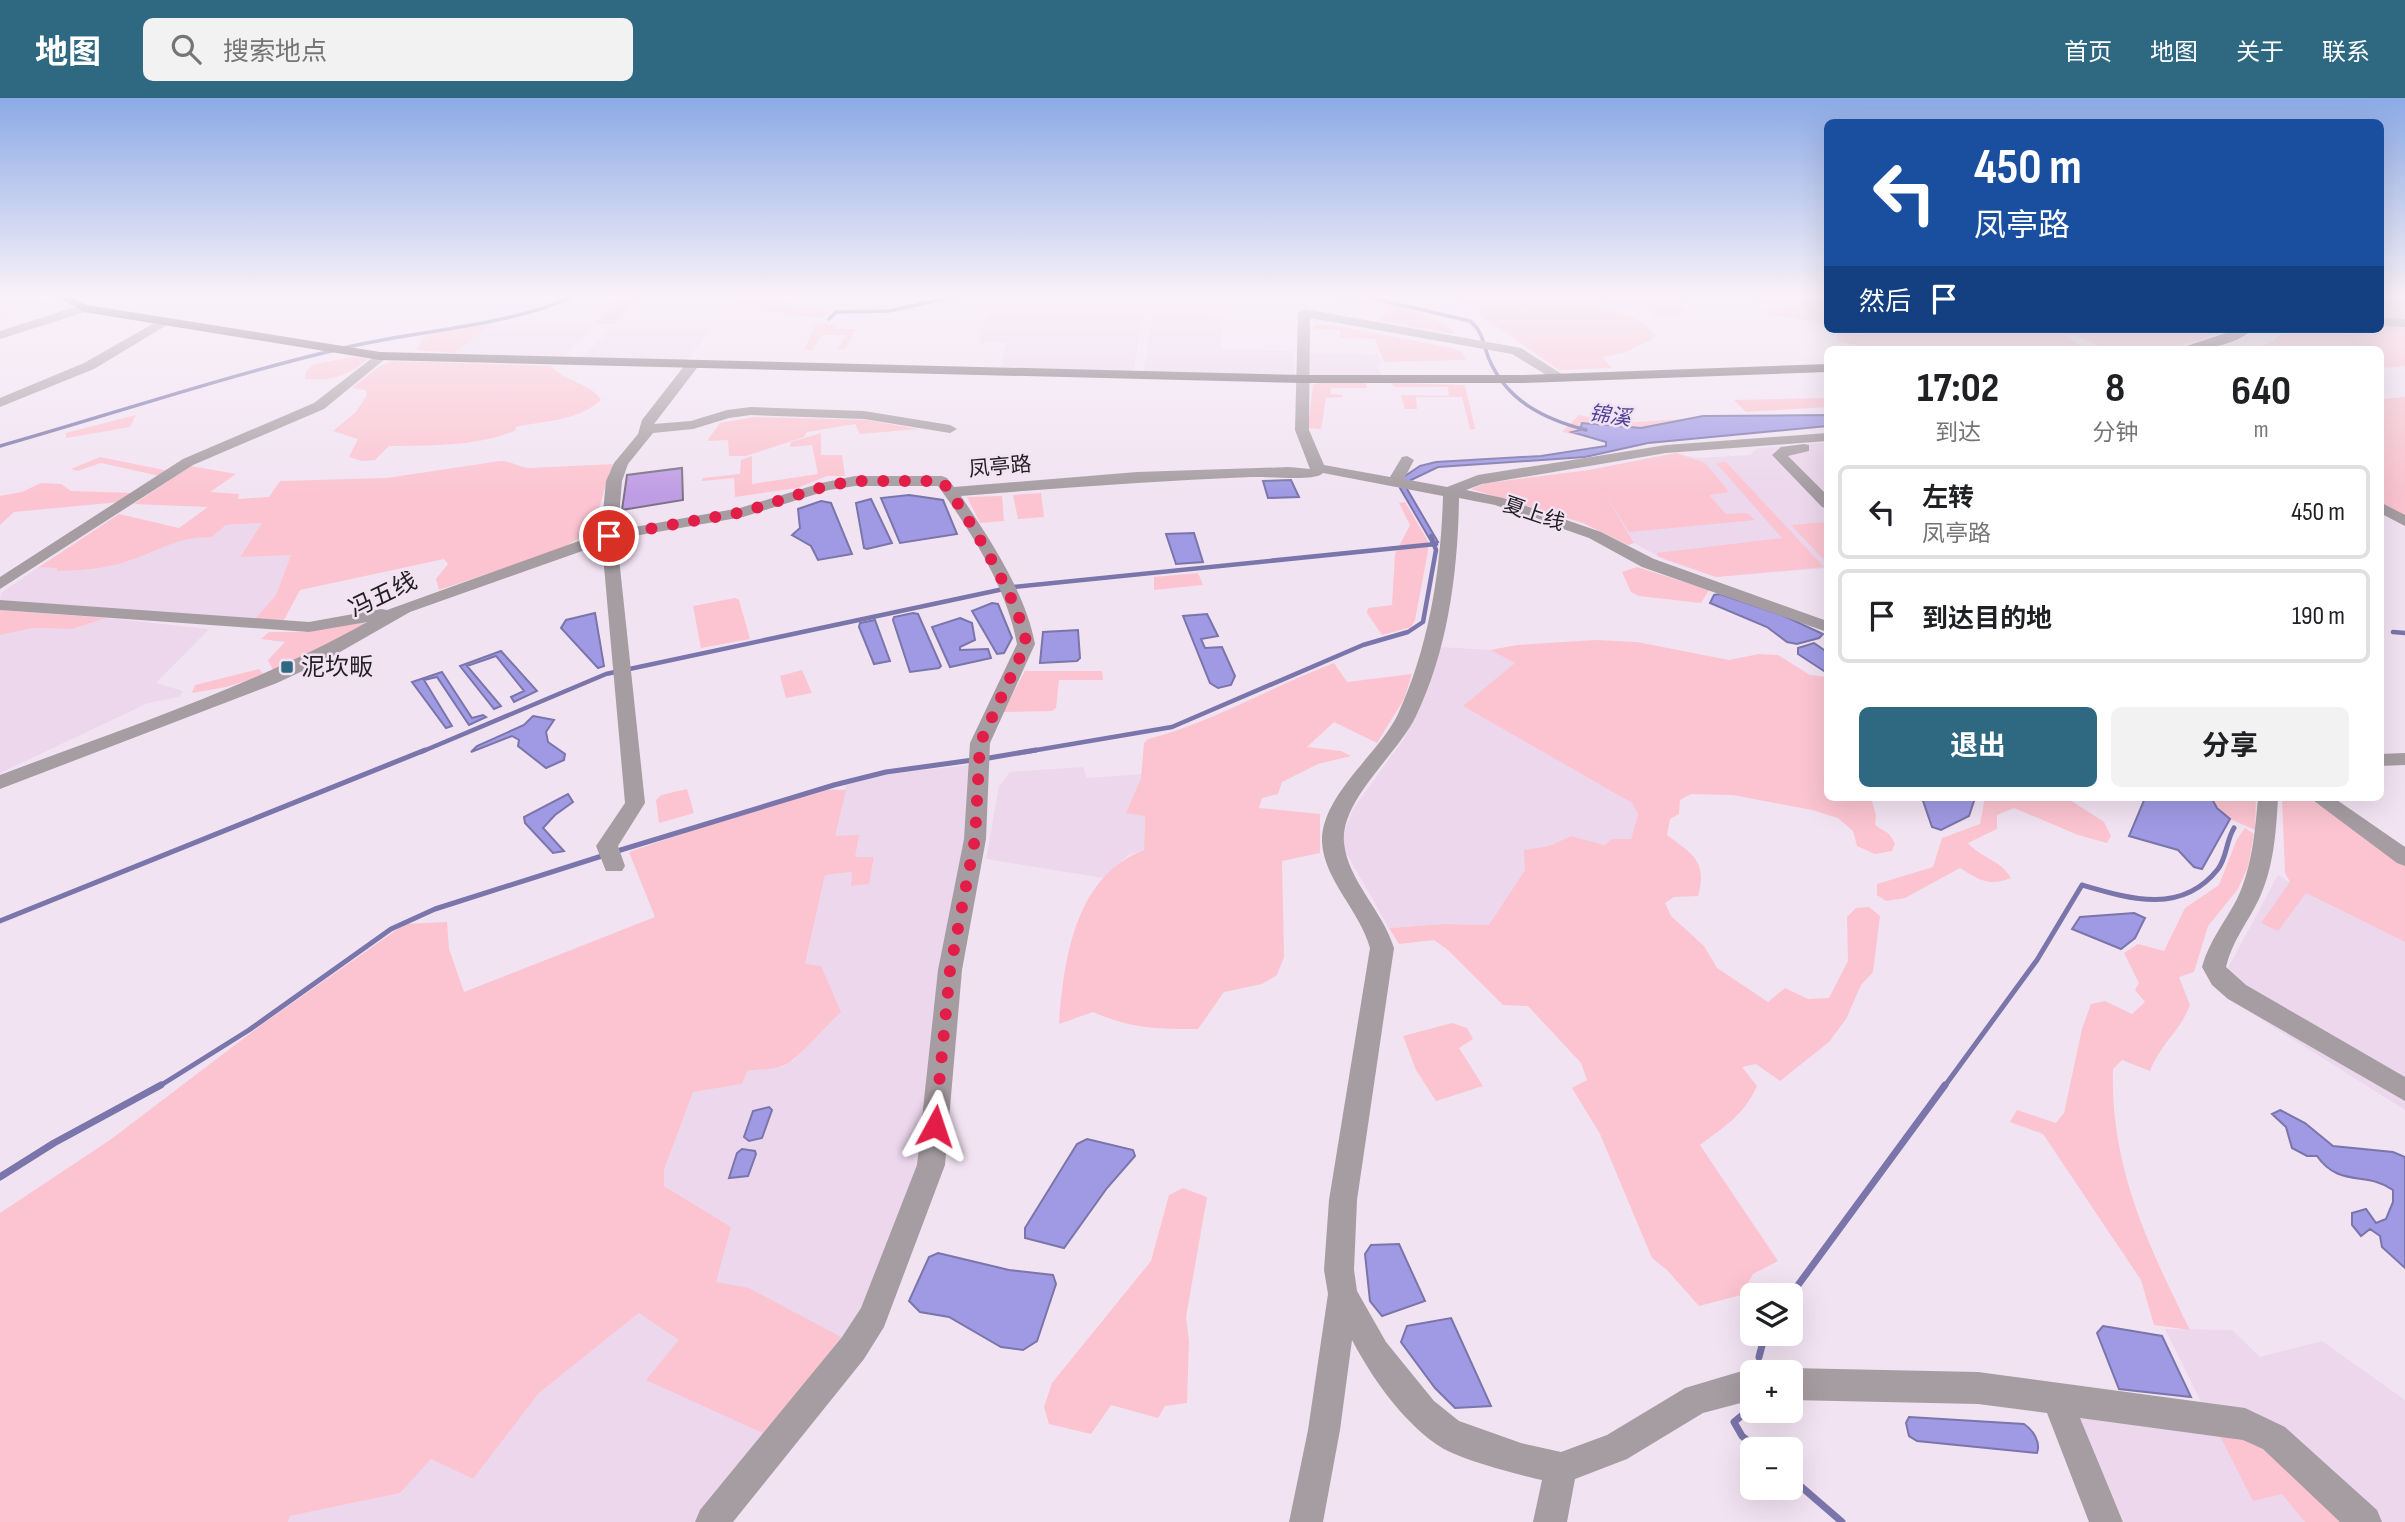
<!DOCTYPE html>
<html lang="zh">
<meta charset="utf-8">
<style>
body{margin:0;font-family:"Sofia Sans Condensed","Noto Sans SC",sans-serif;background:#f2f2f2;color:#202124;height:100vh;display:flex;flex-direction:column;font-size:26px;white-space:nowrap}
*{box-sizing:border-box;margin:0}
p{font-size:23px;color:#757577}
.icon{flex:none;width:38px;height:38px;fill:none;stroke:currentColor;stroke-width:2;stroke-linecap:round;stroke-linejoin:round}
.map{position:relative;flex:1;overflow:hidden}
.sheet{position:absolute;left:1824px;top:248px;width:560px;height:455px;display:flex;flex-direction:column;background:#fff;border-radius:10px;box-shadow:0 7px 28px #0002}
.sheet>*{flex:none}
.banner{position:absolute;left:1824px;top:21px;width:560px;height:214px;border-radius:10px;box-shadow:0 7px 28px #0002;background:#1a4fa0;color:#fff;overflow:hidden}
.tools{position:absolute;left:1740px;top:1185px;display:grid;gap:14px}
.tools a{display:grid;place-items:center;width:63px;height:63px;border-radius:10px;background:#fff;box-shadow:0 7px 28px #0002;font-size:35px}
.pin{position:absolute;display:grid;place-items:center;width:60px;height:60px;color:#fff;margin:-30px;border:4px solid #fff;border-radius:50%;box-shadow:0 2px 7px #0007}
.me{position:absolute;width:77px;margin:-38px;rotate:5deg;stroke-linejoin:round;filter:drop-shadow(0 0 5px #0008)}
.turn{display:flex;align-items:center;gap:24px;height:147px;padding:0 35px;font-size:32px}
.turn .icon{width:91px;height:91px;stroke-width:2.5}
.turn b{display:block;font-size:49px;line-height:60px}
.then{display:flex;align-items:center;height:66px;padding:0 35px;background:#0003;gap:14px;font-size:26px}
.eta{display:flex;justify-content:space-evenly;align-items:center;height:119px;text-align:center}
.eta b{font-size:42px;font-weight:700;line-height:49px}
.action{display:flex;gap:14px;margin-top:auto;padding:14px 35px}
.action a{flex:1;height:80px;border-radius:10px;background:#2e6881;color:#fff;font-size:28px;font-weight:700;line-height:80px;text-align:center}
.action a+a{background:#f2f2f2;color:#202124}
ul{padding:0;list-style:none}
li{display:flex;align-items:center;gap:21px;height:94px;margin:0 14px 10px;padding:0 21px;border:4px solid #e0e0e0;border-radius:10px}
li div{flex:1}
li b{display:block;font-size:26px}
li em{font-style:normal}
header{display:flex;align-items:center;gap:42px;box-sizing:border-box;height:98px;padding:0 35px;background:#2e6881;color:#fff}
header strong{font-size:33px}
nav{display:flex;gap:38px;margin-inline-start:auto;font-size:24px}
.search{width:490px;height:63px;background:#f2f2f2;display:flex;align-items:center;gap:18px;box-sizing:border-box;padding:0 24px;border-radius:10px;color:#757577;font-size:26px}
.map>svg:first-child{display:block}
.built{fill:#ecd7ec}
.green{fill:#fbc4d0}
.water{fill:#a09ae4;stroke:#7a75aa;stroke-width:2}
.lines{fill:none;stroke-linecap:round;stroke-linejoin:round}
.stream-far3{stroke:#7a75aa;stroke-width:3.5}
.stream-far2{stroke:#7a75aa;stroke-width:4.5}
.stream-far1{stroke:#7a75aa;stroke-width:5}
.stream{stroke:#7a75aa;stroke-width:7}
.building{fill:#bf9de4;stroke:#7b7384;stroke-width:2}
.minor{fill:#a69da2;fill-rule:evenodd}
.major{fill:#6e5f67;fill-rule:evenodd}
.route{stroke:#e11d48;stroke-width:12;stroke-dasharray:0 21.6}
.poi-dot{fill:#2e6881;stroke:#f2e3f2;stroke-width:2.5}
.labels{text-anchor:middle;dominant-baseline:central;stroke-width:5;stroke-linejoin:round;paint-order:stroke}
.far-water-label{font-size:21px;font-style:italic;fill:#504298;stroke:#f2e3f2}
.far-street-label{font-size:21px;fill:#231e23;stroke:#f2e3f2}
.street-label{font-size:24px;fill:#231e23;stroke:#f2e3f2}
.poi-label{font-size:24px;fill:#231e23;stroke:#f2e3f2;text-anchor:start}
</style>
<header>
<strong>地图</strong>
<div class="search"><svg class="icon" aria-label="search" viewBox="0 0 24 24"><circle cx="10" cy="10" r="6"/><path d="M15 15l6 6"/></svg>搜索地点</div>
<nav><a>首页</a><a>地图</a><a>关于</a><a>联系</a></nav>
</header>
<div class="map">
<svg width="2405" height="1424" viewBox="0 0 2405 1424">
<rect width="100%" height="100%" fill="#f2e3f2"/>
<path class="built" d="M0,197h41l3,10 -44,14z
M990,216h154l-11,57 -133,-1 6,-27 -26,-1v-9z
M1153,216l69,3 -1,32 72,2 2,25 -152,-4z
M490,226l103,2 -29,30 -109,-3z
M613,229l99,1 -25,32 -105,-3z
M1308,255l70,1 3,10 -5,1 6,11h-72z
M1827,345v125l-111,9 -51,-17 -31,-17 -45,-73 87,-17 20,5 54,-3 7,-7z
M263,425l-23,33 51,-1 -15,40 -21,24 -255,-19 1,-7 38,-26 90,-6 56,-24h27l14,-12z
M106,520l103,11 -53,54 27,8 -4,6 -31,6 -148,70v-138l33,-7 39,1z
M1439,549l51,3 26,13 -53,43 169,97 6,10 -7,26h-19l-6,6 -35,-9 -22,10 -24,4v20l-35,55 -46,-1 -55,4 -49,-86 13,-33 50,-69 15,-30z
M971,667l-2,72 -46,328 -54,146 -151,211h-430l2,-6 110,-23 31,-34 42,20 66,-86 108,-86 84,-80 -67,-41v-16l29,-78 49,-8 4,-13 37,-4 11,-7 21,-26 25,-22 -35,-47 20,-90 28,-3 -2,14 18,-3 5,-26h-19l-21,-20 12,-52 40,-11z
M1083,669l4,11 55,-4 -15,38 18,3 -1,35 -16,5 -25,23 -117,-19 13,-73 11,-14z
M2278,777l28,18 99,49v168l-184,-116 8,-28z
M2165,1231l67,1 28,27 62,-16 83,59v122h-281l-52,-111 130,-7z"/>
<path class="green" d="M622,197h21l-30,29h-19z
M746,197h17l-6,2 73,15 -8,6 -92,-10z
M1318,197c45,0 98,11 136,36l-1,3 -73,-14 8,-11z
M1452,197h239l-1,6 -11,1 5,12 -31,1 -8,-7 -23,1 -17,-8h-7v5l37,12 21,16 -2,4 -30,15 -22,4 10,11 -53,2z
M1745,197h82v29l-60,-10 -2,-4 21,-6h-27l-4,-7z
M2380,197h25v24h-25z
M490,226l-35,29 -40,-3 12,-15z
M816,226l22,1 -3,4h21l-11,20h-7l8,-14h-24l-10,15h-8z
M1314,227l23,1 115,22 9,3 5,9 -82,2 -9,-23 -35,-1v-8l-26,-1z
M2380,227l25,1v40l-25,2v-18h-130l18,-6 21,-15h91z
M1836,231h391c-24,14 -86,25 -114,21 -14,-2 -27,-12 -41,-15l-5,1 19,14h-196l-52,-8z
M351,259l18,1c-21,18 -36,23 -64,21l1,-8 6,-6z
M391,263l160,5c14,16 40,17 50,34 -25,22 -54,20 -86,27l1,3c-40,17 -84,15 -127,16l-14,14 -13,1 -13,-4 9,-18 -25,-8 23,-19 11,-17 -1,-5 -14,-2 28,-22z
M1319,285h47l1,5h-36v6l11,1 1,2 -17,1 -5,31 -13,-1 5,-43z
M1391,285l74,2 10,44h-5l-8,-32h-46l1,12h-12l-4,-14 48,1 -1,-9h-54z
M2405,299v119l-25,-14v-103z
M1827,300v9l-81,5 -12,-12z
M136,317l-6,12 -64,11v-5z
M1579,317l41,8 66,-4 -45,9 -59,-5 -2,7h-7l8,6 -19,-4z
M755,319l112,3 51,9 -58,5 -5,-10 -48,8 -3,5 -58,19h-17l-1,-16 -21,1 13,-18z
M821,335v22h21l3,21h-18l-30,12 -62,9 -1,-19 -32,3 1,-3 37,-4 1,-14 11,-4v28l66,-10 -6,-29 -22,2 1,-5z
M1676,355l29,10 22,26 1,3 -19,3 17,19 21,-1 8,7 -126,12 -28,-44 33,55 -6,2 -45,-22 -112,-34 15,-6 103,-13z
M100,359l69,14 -9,5 -59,-13 -24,8 -6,-2z
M500,363c11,0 18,6 29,7l86,-4 -6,9 -16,58 -37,20 -117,39 -3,-11 12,-15 -4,-5 -144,31 -16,30 -29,-1 21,-24 15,-40 -51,2 22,-34 -36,2 -14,12c-38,0 -50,13 -84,24 -24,8 -46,9 -71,10v-3l-18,-1 80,-53 60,14 29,-21 -74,-3 57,-38 45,8 -26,18 29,2 -1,5 31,-2 11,-16 107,-3z
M1726,364l98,105 -108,10 -59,-21v-3l125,-15 -66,-75z
M41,385l20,1 10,7 62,2 -13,9 -106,10 -14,13v-29l22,-4z
M1041,395l3,24 -26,2 -5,-24z
M1002,398l2,25 -24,2 -13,-26z
M1405,404l23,39v10l-13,69 -4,7 -29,8 -15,-22 1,-5 24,-3 3,-51 15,-29 -11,-22z
M1827,424v41l-36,-38z
M1637,469l72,23 -8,13 -62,-7 -8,-4 -9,-20z
M1198,475l5,12 -49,5v-13z
M735,500l4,2 11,39 -49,9 -8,-42z
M0,512l106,8 -34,11 -39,-1 -33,7z
M367,523l-13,11 -81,38 -5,-10 17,-18 -24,-3 8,-7h37z
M1596,542l41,2 92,18 30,-6 19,1 32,20 17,2v121h44l5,17 -1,10 14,9 6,9 -3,8 -17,3 -18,-8 -4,-15 -15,-13 -26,-8 -79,-15 -42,-1 -11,6 -1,14 -9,5 -3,16c25,19 41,26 31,61l-24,1 -9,6 6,13 33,30 13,22 51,34 17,-14 23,11 21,-1 19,-37 -1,-44 9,-9 13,-1 11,9 -7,56 -12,13 -15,34 -17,23 -49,39 -24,-17 -14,3 15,19c-13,29 -33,41 -57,59l78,116 -25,13 -12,21 -42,11 -32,-36 -15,-12 -52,-124 -28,-46 15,-8 -6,-17 -53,-57 -25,-1 -55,-55 -14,-10 -35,4 -10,-16 55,-4 45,1 36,-55 -1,-20 25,-4 22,-10 34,9 7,-6h19l7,-25 -6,-11 -169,-97 52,-43 -25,-13 27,-5z
M1334,565l13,19 65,-8 -8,25 -27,44 -43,-21 -27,25 34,4 10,5 -33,8 -36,18 -4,12 -16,4 -3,10 61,6v39l-38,8 2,96 -7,18 -15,9 -38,8 -26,37c-41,0 -66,0 -105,-17l-34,12c5,-65 16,-148 85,-174l1,-34 -19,-3 15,-35 3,-35 4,-4c65,-17 123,-52 186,-76z
M259,571l5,6 -38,12 -34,6 3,-8z
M802,572l10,23 -26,5 -6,-22z
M1025,573h77l1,9h-44l-3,28 -4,3 -49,1z
M687,691l7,24 -35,10 -3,-23 5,-5z
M814,691l32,1 -11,46 24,-1 -4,22h19l-5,27 -18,2 1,-14 -27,3 -20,89 16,2 20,46c-14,12 -44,48 -56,53 -11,5 -26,4 -38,6l-5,13 -49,8 -29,78v16l67,41 -15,55 33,6 92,49 -76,97 -119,-54 33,-40 -40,-27 -100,80 -66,86 -42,-20 -31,34 -110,23 -2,6h-288v-309l110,-73 154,-117 141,-99 42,-2 2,27 15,43 191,-75 -26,-65z
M1985,700h82l37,24 7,14 -4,7 -29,-8 -64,-27 -17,7v14l-29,14c13,15 33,17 43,35 -22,9 -32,2 -51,-10l-55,30 -19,3 -9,-6v-11l56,-17 9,-29 38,-14z
M2209,700h47l-1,32 -25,-11z
M2282,700h27l96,67v77l-99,-49 -28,38 -17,-8 29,-41 -5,-9z
M2245,730l9,6 -6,33 -10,22 -30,37 -14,46 -15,5 11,28c-11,28 -29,38 -40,66l-28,-11 -9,9c-3,97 35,176 77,261l-36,-5 -13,-45 -98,-146 -33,-12 7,-12 39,13 8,-10 18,-84 9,-25 14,-3 27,13 13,-12 -10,-12 4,-7 -15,-30 14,-9 26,7 21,-43 34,-23 18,-46z
M1452,925l15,5 6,11 -14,9 24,38 -47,15 -20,-31 -13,-34z
M1183,1090l24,9 -21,120 3,24 -2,62 -22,3 -7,12 -47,-13 -20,29 -42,-10 -5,-17 8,-24 99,-122 18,-66z
M2219,1336l37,5 85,83h-36l-23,-28 -29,7z"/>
<path class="water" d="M1827,317v11l-179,17 -63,14 -147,10 -27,13 -4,9 31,53 -6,1 -32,-55 2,-10 18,-12 16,-4 105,-6 65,-10v-4l-34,-10 8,-2 2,-7 59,5 62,-12z
M1291,382l8,17 -31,1 -5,-17z
M909,397l34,5 14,34 -57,9 -19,-45z
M871,401l21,44 -25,6 -3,-1 -8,-45z
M821,403l10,2 21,51 -34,6 -7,-14 -19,-11 8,-7 -2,-19z
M1194,435l9,29 -27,2 -10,-30z
M1720,496l62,21 41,19 -4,4 -22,6 -10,-2 -20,-15 -57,-24 4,-8z
M992,505l6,1 14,34 -8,15 -7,1 -25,-43z
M595,515l9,53 -6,2 -37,-40 5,-8z
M913,515l5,1 23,52 -2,2 -29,4 -17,-52 1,-3z
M1207,516l11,22 -17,3 4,9 17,-1 13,29 -4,9 -13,3 -8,-5 -27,-67z
M960,520l12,5 3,17 -15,7v3l28,-1 3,9 -41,9 -18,-40z
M875,522l15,41 -16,3 -15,-37 1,-4z
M1078,532l2,28 -3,3 -37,2 3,-31z
M1814,545l13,9v21l-29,-19v-6z
M501,553l36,40 -23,11 -3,-5 13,-6 -28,-35 -29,10 34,40 -7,3 -34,-43z
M442,574l30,46 11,-3 3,2 -17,8 -32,-48 -13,3 28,46 -6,2 -34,-46z
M533,618l21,4 -8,12 2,10 17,12 -1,6 -18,8 -28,-22 1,-6 -7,-4 -41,16 6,-6 47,-21z
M568,696l5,8 -18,13 -12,13 21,23 -11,2 -28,-30 -1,-6z
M1922,700h53l-6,18 -28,14 -9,-3z
M2145,700l67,1 5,9 13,11 -28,50 -8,-2 -16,-17 -49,-14z
M2134,815l11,5 -10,20 -14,11 -49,-20 8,-12z
M769,1009l3,3 -10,28 -13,3 -5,-4 9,-26z
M2280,1012l25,13 28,23 60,6 12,5v111l-23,-21 -2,-11 -10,-7 -9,7 -9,-11v-12l14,-4 10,14 10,-4 7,-17v-12c-26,-19 -54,-2 -76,-34h-10l-15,-8 -6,-21 -14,-13z
M1087,1041l46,11 2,6 -28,32 -43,60 -39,-10v-10l52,-84z
M742,1051l13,2 1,3 -8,22 -19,2 8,-25z
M1399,1146l26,57 -43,15 -12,-15 -5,-47 6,-9z
M938,1155l71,17 44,5 3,9 -19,57 -14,9 -22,-3 -52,-30 -29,-5 -11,-11 20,-44z
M1451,1220l40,88 -36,2 -20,-20 -34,-46 6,-16z
M2103,1228l59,10 29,61 -72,-8 -22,-56z
M1909,1319l115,7c9,6 17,18 13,29l-120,-12 -8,-5 -3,-13z"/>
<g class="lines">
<path class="stream-far3" d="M1359,197l111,26c13,10 13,23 19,38 18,42 55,60 97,71
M829,221l7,-7 53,-1 73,-16
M0,348c116,-33 231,-72 348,-99 71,-17 164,-21 228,-52"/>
<path class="stream-far2" d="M2393,534l12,1
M421,654l185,-78 407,-87 423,-43
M1025,654l147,-25 191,-82 45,-13 15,-10 13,-72 -5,-14"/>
<path class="stream-far1" d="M983,661l53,-9
M614,754l220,-67 52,-13 87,-12
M0,823l425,-171
M158,989l91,-57 142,-101 44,-20 170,-54
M1944,989l93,-127 45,-75c48,14 100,30 136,-16 9,-12 8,-28 16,-41"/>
<path class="stream" d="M0,1079l54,-34 107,-58
M1790,1198l155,-211
M1759,1259l6,-23
M1751,1310l-17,14 8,14 16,13
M1790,1379l52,45"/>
</g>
<path class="building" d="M682,370l1,32 -61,10 5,-35z"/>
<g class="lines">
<path class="minor" d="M84,206l6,4 -2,3 -88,28v-8z
M1304,211l217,39 47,30 -12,3 -44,-27 -202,-36 -1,112 15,35 66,12 12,-20 5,-1 7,4 -10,19 43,8 31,-12 188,-30 161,-12v8l-161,12 -184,31 -16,6 37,8 98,34 53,27 173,62v11l-185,-65 -53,-29 -94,-33 -36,-7c-1,73 -11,152 -43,218 -18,38 -76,84 -72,127 4,38 39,68 50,105l-37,252 -3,70 3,21 29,51 48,59 25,20 62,22 40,9 46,-17 78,-47 67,-20 9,4h-9v28l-49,13 -76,46 -52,20 -8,43h-34l9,-42c-26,-6 -86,-21 -106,-36 -35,-25 -64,-66 -84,-104l-12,90 -17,92h-34l19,-92 20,-136 -4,-24 5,-70 41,-252c-10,-37 -46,-68 -48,-106 -1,-47 57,-88 76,-128 31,-67 43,-145 45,-218l-120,-23c-7,9 -57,3 -72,4 -97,4 -194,11 -290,19 29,44 64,95 74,148l-45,99 -4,96 -24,131 -17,195 -61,162 -20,32 -131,163h-38l5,-12 142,-173 19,-29 56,-143 21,-195 26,-131 6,-96 47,-99c-10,-56 -46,-113 -79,-158h-83l-26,4 -86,27 -126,22 28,264 -27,43 7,20 -3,5h-16l-10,-25 29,-43 -23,-259 -192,68 -84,48 -49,23 -277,106v-14c124,-47 252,-88 367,-153l-58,10 -309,-22v-10l309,22 72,-13 6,1 214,-77 5,-52 8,-18 24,-29 4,-14 46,-59 5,-1 7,4 -46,60 37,-3 36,-11 24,-3 113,4 86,14 7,4 -7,4 -86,-14 -113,-4 -22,3 -36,11 -40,4 -25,31 -6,17 -4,49 122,-22 81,-25 34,-7h87l5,2 7,9 183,-15 152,-5 21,2 -15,-39 3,-117z
M163,220l4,1v6l-73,44 -94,38v-9l84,-35z
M2380,220l25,1v8l-25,-1z
M380,254l5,1v6l-61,50 -131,56 -193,124v-12l183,-118 131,-56z
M1804,346l5,1v6l-21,5 39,39v14l-5,-2 -50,-52 9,-8z
M2380,404l25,13v11l-25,-13z
M2405,655v12l-25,1v-12z
M2258,700h20c-2,34 -4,69 -19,101 -11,23 -27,42 -33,68l20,18 159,92v24l-177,-102 -16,-14 -10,-18c7,-26 23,-45 35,-68 15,-31 18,-67 21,-101z
M2310,700h24l71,49v19l-8,-3z
M1790,1270l188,4 267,36 40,19 92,83 5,12h-42l-77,-73 -20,-9 -163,-22 43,104h-34l-42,-109 -69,-9 -188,-4v-28h-9z"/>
<path class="major" d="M54,197h14l19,10 293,47 924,23h220l303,-11v8l-303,11h-220l-924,-23 -296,-48z
M2238,231h15c-19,18 -53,21 -78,21z"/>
</g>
<linearGradient id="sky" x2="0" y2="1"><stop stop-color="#8baae6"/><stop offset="0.5" stop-color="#f9f2f9"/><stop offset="1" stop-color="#f9f2f9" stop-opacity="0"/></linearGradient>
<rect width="2405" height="396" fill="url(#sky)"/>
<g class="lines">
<path class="route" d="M609,438l134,-24 83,-26 29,-5h87c22,28 83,130 84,163l-46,99 -5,96 -25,131 -15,156"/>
</g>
<rect class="poi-dot" x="280" y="562" width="14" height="14" rx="3.5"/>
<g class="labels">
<g class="far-water-label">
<text transform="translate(1610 318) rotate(8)">锦溪</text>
</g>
<g class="far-street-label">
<text transform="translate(1000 369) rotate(-5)">凤亭路</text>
<text transform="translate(1534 416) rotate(19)">夏上线</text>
</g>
<g class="street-label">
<text transform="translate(383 497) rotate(-26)">冯五线</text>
</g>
<g class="poi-label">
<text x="301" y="569">泥坎畈</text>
</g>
</g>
</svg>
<div class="tools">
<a><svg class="icon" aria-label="layers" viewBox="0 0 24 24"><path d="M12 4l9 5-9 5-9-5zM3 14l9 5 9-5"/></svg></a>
<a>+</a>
<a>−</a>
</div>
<div class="pin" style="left:609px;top:438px;background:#d93025"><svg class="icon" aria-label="arrive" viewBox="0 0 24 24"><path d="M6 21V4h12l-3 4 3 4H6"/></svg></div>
<svg class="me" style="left:935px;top:1028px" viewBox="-20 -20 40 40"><path d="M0-17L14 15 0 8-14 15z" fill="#e11d48" stroke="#fff" stroke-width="4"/></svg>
<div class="banner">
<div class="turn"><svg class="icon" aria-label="left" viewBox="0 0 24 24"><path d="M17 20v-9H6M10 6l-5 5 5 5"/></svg><div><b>450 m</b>凤亭路</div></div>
<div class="then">然后<svg class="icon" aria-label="arrive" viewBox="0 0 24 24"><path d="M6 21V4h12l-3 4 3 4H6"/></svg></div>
</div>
<section class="sheet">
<div class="eta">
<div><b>17:02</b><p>到达</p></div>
<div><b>8</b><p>分钟</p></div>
<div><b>640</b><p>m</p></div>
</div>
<ul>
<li><svg class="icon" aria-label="left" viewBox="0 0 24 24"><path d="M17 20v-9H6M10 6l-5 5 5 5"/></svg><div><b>左转</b><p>凤亭路</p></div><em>450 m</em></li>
<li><svg class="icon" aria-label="arrive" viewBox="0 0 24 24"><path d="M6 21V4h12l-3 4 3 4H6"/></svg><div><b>到达目的地</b></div><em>190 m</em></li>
</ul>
<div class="action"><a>退出</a><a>分享</a></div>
</section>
</div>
